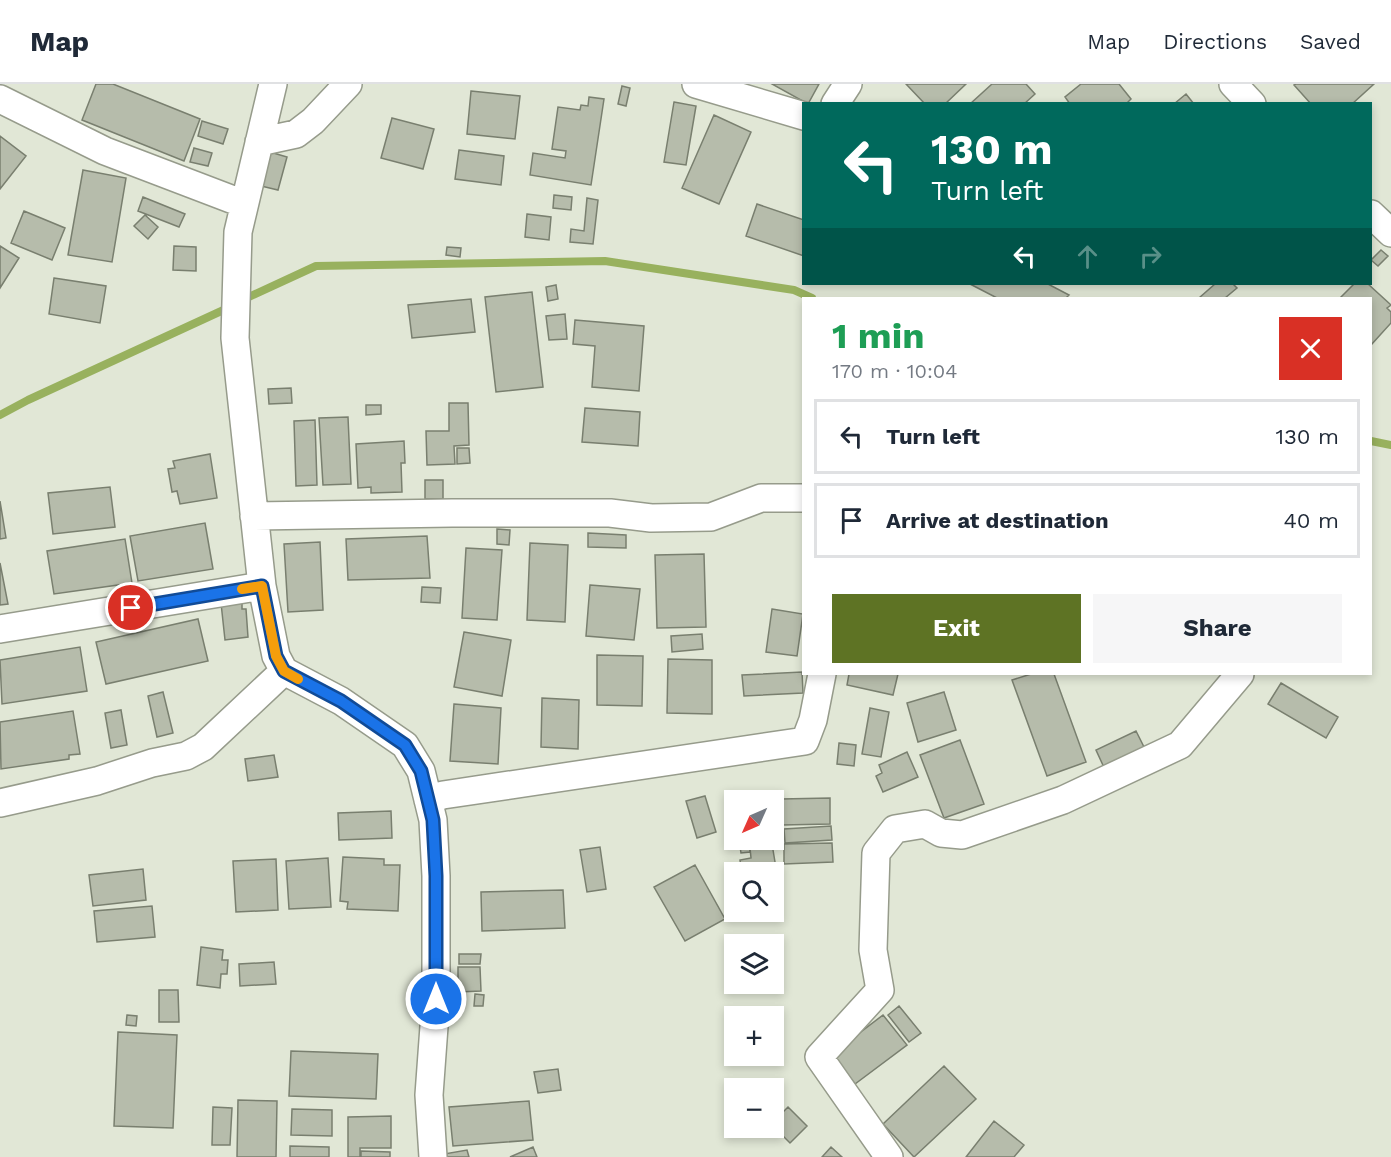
<!DOCTYPE html>
<meta charset="utf-8">
<style>
body{margin:0;font-family:"Work Sans",sans-serif;background:#f6f6f7;color:#1f2937;height:100vh;display:flex;flex-direction:column;font-size:22px;white-space:nowrap}
*{box-sizing:border-box;margin:0}
p{font-size:20px;color:#747a83}
.icon{flex:none;width:33px;height:33px;fill:none;stroke:currentColor;stroke-width:2;stroke-linecap:round;stroke-linejoin:round}
.map{position:relative;flex:1;overflow:hidden}
.side{position:absolute;left:802px;top:213px;width:570px;height:378px;display:flex;flex-direction:column;background:#fff;border-radius:0px;box-shadow:0 3px 9px #0003}
.side>*{flex:none}
.guide{position:absolute;left:802px;top:18px;width:570px;height:183px;border-radius:0px;box-shadow:0 3px 9px #0003;background:#00695c;color:#fff;overflow:hidden}
.needle{width:39px;rotate:225deg}
.buttons{position:absolute;left:724px;top:706px;display:grid;gap:12px}
.buttons a{display:grid;place-items:center;width:60px;height:60px;border-radius:0px;background:#fff;box-shadow:0 3px 9px #0003;font-size:30px}
.pin{position:absolute;display:grid;place-items:center;width:51px;height:51px;color:#fff;margin:-26px;border:3px solid #fff;border-radius:50%;box-shadow:0 2px 6px #0007}
.me{position:absolute;width:66px;margin:-33px;rotate:0deg;stroke-linejoin:round;filter:drop-shadow(0 0 4px #0008)}
.turn{display:flex;align-items:center;gap:21px;height:126px;padding:0 30px;font-size:27px}
.turn .icon{width:78px;height:78px;stroke-width:2.5}
.turn b{display:block;font-size:42px;line-height:51px}
.lanes{display:flex;align-items:center;height:57px;padding:0 30px;background:#0003;justify-content:center;gap:30px;direction:ltr}
.lanes .off{opacity:.35}
.round{display:grid;place-items:center;flex:none;width:63px;height:63px;border-radius:0px;background:#f6f6f7}
.overview{display:flex;align-items:center;justify-content:space-between;height:102px;padding:0 30px}
h1{font-size:36px;font-weight:700;line-height:45px;color:#1e9e55}
.action{display:flex;gap:12px;margin-top:auto;padding:12px 30px}
.action a{flex:1;height:69px;border-radius:0px;background:#5e7324;color:#fff;font-size:24px;font-weight:700;line-height:69px;text-align:center}
.action a+a{background:#f6f6f7;color:#1f2937}
ul{padding:0;list-style:none}
li{display:flex;align-items:center;gap:18px;height:75px;margin:0 12px 9px;padding:0 18px;border:3px solid #e0e1e3;border-radius:0px}
li div{flex:1}
li b{display:block;font-size:22px}
li em{font-style:normal}
header{display:flex;align-items:center;gap:36px;box-sizing:border-box;height:84px;padding:0 30px;background:#fff;border-bottom:2px solid #e0e1e3}
header strong{font-size:28px}
nav{display:flex;gap:33px;margin-inline-start:auto;font-size:21px}
.map>svg:first-child{display:block}
.lines{fill:none;stroke-linecap:round;stroke-linejoin:round}
.stream{stroke:#98b15e;stroke-width:8}
.building{fill:#b6bcab;stroke:#797f6f;stroke-width:1.5}
.minor-casing{stroke:#969b8b;stroke-width:30}
.minor{stroke:#fff;stroke-width:27}
.route-casing{stroke:#114b97;stroke-width:15}
.route{stroke:#1a73e8;stroke-width:10}
.slow{stroke:#f59e0b;stroke-width:10}
</style>
<header>
<strong>Map</strong>
<nav><a>Map</a><a>Directions</a><a>Saved</a></nav>
</header>
<div class="map">
<svg width="1391" height="1073" viewBox="0 0 1391 1073">
<rect width="100%" height="100%" fill="#e1e7d6"/>
<g class="lines">
<path class="stream" d="M240,217l76,-35 289,-5 189,29 18,8
M0,331l28,-15 202,-93
M1371,357l20,4"/>
</g>
<path class="building" d="M96,0h17l87,35 -16,42 -102,-41z
M772,0h47l-11,20z
M906,0h60l-21,20h-20z
M992,0h34l9,10 -11,10h-54z
M1081,0h38l12,15 -5,5h-56l-5,-7z
M1296,0h78l-22,20h-41l-17,-19z
M622,2l8,2 -4,18 -8,-2z
M471,7l49,5 -5,43 -48,-5z
M1186,10l8,10h-20z
M589,13l15,2 -13,86 -61,-10 3,-22 32,5 1,-7 -14,-2 6,-42 22,3 1,-5 7,1z
M674,18l22,4 -10,59 -22,-3z
M714,31l37,17 -32,72 -37,-16z
M392,34l42,11 -11,40 -42,-11z
M202,37l26,8 -5,15 -25,-8z
M0,52l26,20 -26,33z
M194,64l18,5 -4,13 -18,-4z
M459,66l45,6 -3,29 -46,-6z
M270,68l17,5 -9,33 -17,-4z
M83,86l43,8 -14,84 -44,-7z
M554,111l18,2 -1,13 -18,-2z
M143,113l42,17 -6,13 -41,-16z
M587,114l11,2 -5,44 -23,-2 1,-13 13,2z
M757,120l47,16v36l-58,-20z
M24,127l41,17 -13,32 -41,-17z
M527,130l24,3 -2,23 -24,-3z
M145,131l13,12 -10,12 -14,-13z
M0,162l19,12 -19,30z
M174,162l22,1v24l-23,-1z
M447,163l14,1 -1,9 -14,-2z
M1381,166l7,6 -10,10 -7,-6z
M54,194l52,8 -6,37 -51,-9z
M970,200h78l21,11 -3,3h-69z
M1215,200h18l4,4 -12,10h-26z
M1354,200h14l23,21 -4,3 4,4v11l-20,22v-47h-31z
M556,201l2,14 -10,2 -2,-14z
M532,208l11,95 -47,5 -11,-95z
M471,215l4,33 -63,6 -4,-33z
M565,230l2,25 -18,1 -3,-24z
M575,236l69,6 -5,65 -47,-4 3,-41 -22,-2z
M291,304l1,15 -23,1 -1,-15z
M449,319h19l1,42 -15,1 1,18 -28,1 -1,-34h23z
M366,321h15v9l-15,1z
M585,324l55,4 -2,34 -56,-4z
M348,333l3,67 -28,1 -4,-67z
M315,336l2,65 -21,1 -2,-65z
M404,357l1,22h-4l1,29 -31,1v-6l-13,1 -2,-44z
M457,364h12l1,15 -13,1z
M210,370l7,44 -37,6 -3,-13 -5,1 -4,-23 7,-1 -2,-7z
M425,396h18v19h-18z
M110,403l5,40 -62,7 -5,-41z
M0,417l6,37 -6,1z
M205,439l8,46 -75,12 -8,-45z
M497,445l13,1 -1,15 -12,-1z
M588,449l38,2v13l-38,-1z
M427,452l3,42 -82,2 -2,-41z
M125,455l7,44 -78,11 -7,-43z
M320,458l3,68 -35,2 -4,-68z
M530,459l38,2 -3,77 -38,-2z
M466,464l36,2 -5,70 -35,-2z
M704,470l2,73 -49,1 -2,-73z
M0,479l8,41 -8,1z
M590,501l50,4 -6,51 -48,-4z
M422,503l19,1 -1,15 -19,-1z
M242,517v8h4l2,28 -23,3 -4,-37z
M772,525l31,5 -6,42 -31,-4z
M198,535l10,42 -102,23 -10,-42z
M464,548l47,8 -9,56 -48,-9z
M702,550l1,15 -31,3 -1,-16z
M80,563l7,44 -85,13 -2,-44z
M597,571l46,1 -1,50 -45,-1z
M668,575l44,1v54l-45,-1z
M802,588l1,21 -59,3 -2,-21z
M849,590h49l-5,21 -46,-10z
M1031,590h23l32,88 -39,14 -35,-96z
M1281,599l57,34 -12,21 -58,-34z
M163,608l10,41 -16,4 -9,-41z
M944,608l12,38 -38,12 -11,-39z
M542,614l37,2 -1,49 -37,-2z
M454,620l47,4 -3,56 -48,-3z
M870,624l19,4 -8,45 -19,-3z
M121,626l6,35 -16,3 -6,-35z
M73,627l7,43 -11,1v4l-68,10 -1,-47z
M1136,647l12,24 -41,19 -11,-24z
M960,656l24,64 -40,14 -24,-63z
M839,659l17,2 -2,21 -17,-2z
M907,668l11,25 -35,15 -7,-16 6,-3 -3,-8z
M274,671l4,22 -30,4 -3,-22z
M761,710l1,7h-27v14l-3,-16z
M705,712l11,36 -19,6 -11,-37z
M830,714v26l-48,1 -1,-26z
M391,727l1,27 -53,2 -1,-27z
M831,742l1,14 -47,3 -1,-14z
M739,756h30v3l-20,3 1,6 -9,1z
M832,759l1,19 -49,2v-20z
M772,760l7,42 -5,1v-14h-32l-2,-13 11,-2 -1,-10z
M600,763l6,42 -19,3 -7,-42z
M343,773l41,2v6h16l-2,46 -51,-2 1,-7 -8,-1z
M328,774l3,49 -42,2 -3,-48z
M276,775l2,51 -42,2 -3,-51z
M695,781l30,54 -40,22 -31,-54z
M143,785l3,31 -53,6 -4,-31z
M563,806l2,38 -83,3 -1,-39z
M152,822l3,31 -58,5 -3,-31z
M201,863l22,3 -1,10h6l-1,14h-6l-1,14 -23,-3z
M459,870h22l-1,10h-21z
M274,878l2,22 -36,2 -1,-22z
M458,883h22l1,24 -23,1z
M159,906h19l1,32h-20z
M475,910l9,1 -1,11h-9z
M899,922l22,27 -12,9 -21,-27z
M127,931l10,1 -1,10 -10,-1z
M883,931l24,30 -52,39 -23,-30z
M118,948l59,3 -4,93 -59,-2z
M291,967l87,3 -2,45 -87,-3z
M944,982l32,33 -62,58 -31,-33z
M558,985l3,21 -23,3 -4,-21z
M238,1016l39,1 -1,56h-39z
M529,1017l4,39 -80,6 -4,-39z
M213,1023l19,1 -2,37h-18z
M788,1023l19,19 -17,17 -16,-16v-6z
M292,1025l40,1v26l-41,-1z
M391,1032v32h-31v9h-12v-40z
M994,1037l30,24 -10,12h-48z
M290,1062l39,1v10h-39z
M533,1063l4,10h-27z
M831,1063l11,10h-20z
M467,1066l2,7h-24l-1,-3z
M361,1067l29,1v5h-29z"/>
<g class="lines">
<defs>
<path id="minor" d="M273,0l-35,148 -3,106 27,248 14,70 8,15 57,30 64,44 16,26 12,49 3,56v123l-7,96 4,62
M696,0l108,32
M1233,0l19,20
M0,15l105,52 139,53
M835,20l13,-20
M259,58l37,-8 17,-13 35,-37
M1371,130l20,19
M254,432l198,-3h158l41,5 60,-1 50,-19h43
M0,545l262,-43
M428,716l15,-5 362,-54 8,-21 9,-46
M0,719l97,-22 55,-18 34,-7 17,-9 81,-76
M889,1073l-70,-100 61,-67 -7,-40 3,-97 19,-24 30,-5 16,9 21,2 101,-35 117,-55 60,-71"/>
</defs>
<use href="#minor" class="minor-casing"/>
<use href="#minor" class="minor"/>
</g>
<g class="lines">
<defs>
<path id="route" d="M131,524l131,-22 14,70 8,15 57,30 64,44 16,26 12,49 3,56v123"/>
</defs>
<use href="#route" class="route-casing"/>
<use href="#route" class="route"/>
<path class="slow" d="M242,505l20,-3 14,70 8,15 14,8"/>
</g>
</svg>
<div class="buttons">
<a><svg class="needle" viewBox="-14 -14 28 28"><path d="M0-13l5 13h-10z" fill="#e53935"/><path d="M0 13l5-13h-10z" fill="#747a83"/></svg></a>
<a><svg class="icon" aria-label="search" viewBox="0 0 24 24"><circle cx="10" cy="10" r="6"/><path d="M15 15l6 6"/></svg></a>
<a><svg class="icon" aria-label="layers" viewBox="0 0 24 24"><path d="M12 4l9 5-9 5-9-5zM3 14l9 5 9-5"/></svg></a>
<a>+</a>
<a>−</a>
</div>
<div class="pin" style="left:131px;top:524px;background:#d93025"><svg class="icon" aria-label="arrive" viewBox="0 0 24 24"><path d="M6 21V4h12l-3 4 3 4H6"/></svg></div>
<svg class="me" style="left:436px;top:915px" viewBox="-20 -20 40 40"><circle r="17" fill="#1a73e8" stroke="#fff" stroke-width="3"/><path d="M0-11L8 9 0 5-8 9z" fill="#fff"/></svg>
<div class="guide">
<div class="turn"><svg class="icon" aria-label="left" viewBox="0 0 24 24"><path d="M17 20v-9H6M10 6l-5 5 5 5"/></svg><div><b>130 m</b>Turn left</div></div>
<div class="lanes"><svg class="icon" aria-label="left" viewBox="0 0 24 24"><path d="M17 20v-9H6M10 6l-5 5 5 5"/></svg><svg class="icon off" aria-label="ahead" viewBox="0 0 24 24"><path d="M12 20V5M6 11l6-6 6 6"/></svg><svg class="icon off" aria-label="right" viewBox="0 0 24 24"><path d="M7 20v-9h11M14 6l5 5-5 5"/></svg></div>
</div>
<section class="side">
<div class="overview"><div><h1>1 min</h1><p>170 m · 10:04</p></div><a class="round" style="background:#d93025;color:#fff"><svg class="icon" aria-label="close" viewBox="0 0 24 24"><path d="M6 6l12 12M18 6L6 18"/></svg></a></div>
<ul>
<li><svg class="icon" aria-label="left" viewBox="0 0 24 24"><path d="M17 20v-9H6M10 6l-5 5 5 5"/></svg><div><b>Turn left</b></div><em>130 m</em></li>
<li><svg class="icon" aria-label="arrive" viewBox="0 0 24 24"><path d="M6 21V4h12l-3 4 3 4H6"/></svg><div><b>Arrive at destination</b></div><em>40 m</em></li>
</ul>
<div class="action"><a>Exit</a><a>Share</a></div>
</section>
</div>
